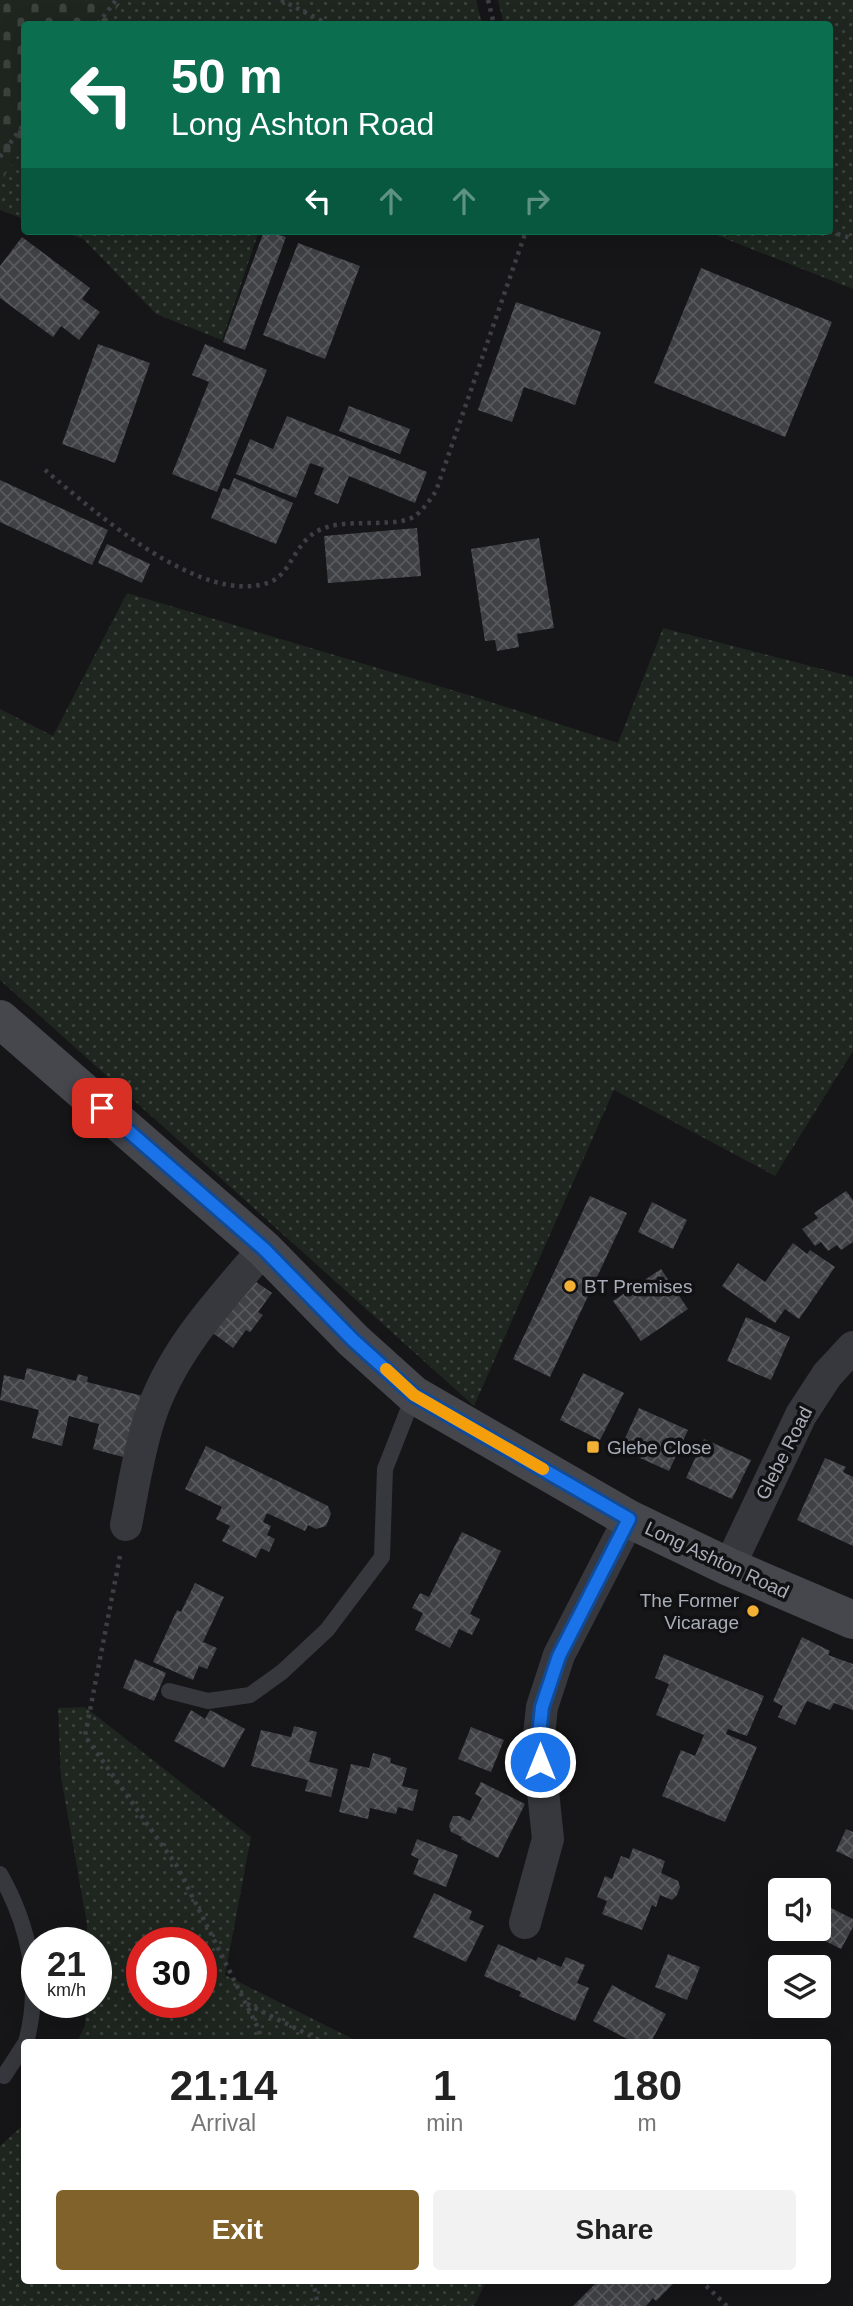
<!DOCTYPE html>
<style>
body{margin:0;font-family:Arial,sans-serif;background:#f2f2f2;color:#222;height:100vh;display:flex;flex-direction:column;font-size:26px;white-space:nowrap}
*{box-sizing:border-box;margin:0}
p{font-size:23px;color:#767676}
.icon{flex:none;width:38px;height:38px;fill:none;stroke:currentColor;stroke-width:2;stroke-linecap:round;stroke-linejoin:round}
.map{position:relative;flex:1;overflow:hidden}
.drawer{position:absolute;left:21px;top:2039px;width:810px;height:245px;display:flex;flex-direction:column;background:#fff;border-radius:7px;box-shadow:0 7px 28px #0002}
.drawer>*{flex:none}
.guide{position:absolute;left:21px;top:21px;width:812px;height:214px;border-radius:7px;box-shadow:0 7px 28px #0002;background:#0b6e4f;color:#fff;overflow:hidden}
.buttons{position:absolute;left:768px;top:1878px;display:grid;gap:14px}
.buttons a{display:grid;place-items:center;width:63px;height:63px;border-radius:7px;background:#fff;box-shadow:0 7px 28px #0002;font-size:35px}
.speed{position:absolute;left:21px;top:1927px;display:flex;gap:14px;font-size:35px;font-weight:700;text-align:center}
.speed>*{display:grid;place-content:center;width:91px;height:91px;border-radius:50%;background:#fff;box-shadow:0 7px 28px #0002;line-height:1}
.speed small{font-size:18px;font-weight:400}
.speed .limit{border:10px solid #d22;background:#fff;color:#111}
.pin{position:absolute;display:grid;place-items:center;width:60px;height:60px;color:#fff;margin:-30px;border-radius:14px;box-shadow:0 4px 10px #0006}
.me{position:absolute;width:77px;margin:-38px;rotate:0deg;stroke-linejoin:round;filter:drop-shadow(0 0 5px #0008)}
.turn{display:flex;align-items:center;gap:24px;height:147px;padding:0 35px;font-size:32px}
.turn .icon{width:91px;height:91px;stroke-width:2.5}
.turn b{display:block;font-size:49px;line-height:60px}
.lanes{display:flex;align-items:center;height:66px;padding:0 35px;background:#0003;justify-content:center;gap:35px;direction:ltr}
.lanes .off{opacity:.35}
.eta{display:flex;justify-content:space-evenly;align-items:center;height:119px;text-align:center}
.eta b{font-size:42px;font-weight:700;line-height:49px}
.button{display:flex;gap:14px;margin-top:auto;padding:14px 35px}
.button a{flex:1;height:80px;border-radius:7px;background:#80622a;color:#fff;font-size:28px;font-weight:700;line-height:80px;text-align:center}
.button a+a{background:#f2f2f2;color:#222}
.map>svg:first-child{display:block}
.grass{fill:url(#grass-dots);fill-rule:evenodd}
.cemetery{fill:url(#cemetery-stones)}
.building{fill:url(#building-cross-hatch)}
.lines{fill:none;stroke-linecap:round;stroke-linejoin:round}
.path{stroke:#3d3f44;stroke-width:4.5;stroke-dasharray:3.5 5;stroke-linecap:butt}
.lane{stroke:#37383d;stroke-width:16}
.street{stroke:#37383d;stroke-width:32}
.secondary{stroke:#45474d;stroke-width:38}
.route-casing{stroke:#114b97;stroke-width:18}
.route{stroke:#1a73e8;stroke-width:12}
.slow{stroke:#f59e0b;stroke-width:12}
.poi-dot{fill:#f2b134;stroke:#111113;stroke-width:2.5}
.labels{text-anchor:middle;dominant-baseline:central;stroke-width:7;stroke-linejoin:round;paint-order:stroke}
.poi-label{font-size:19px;fill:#a8adb8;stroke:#111113;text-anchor:start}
.street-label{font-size:19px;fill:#a8adb8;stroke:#111113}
</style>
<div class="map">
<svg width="853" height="2306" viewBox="0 0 853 2306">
<defs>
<pattern id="grass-dots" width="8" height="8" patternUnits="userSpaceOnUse" patternTransform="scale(1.75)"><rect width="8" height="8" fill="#1e261f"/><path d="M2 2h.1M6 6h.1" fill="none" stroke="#3c433d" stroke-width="1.8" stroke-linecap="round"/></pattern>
<pattern id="cemetery-stones" width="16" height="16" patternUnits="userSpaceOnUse" patternTransform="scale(1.75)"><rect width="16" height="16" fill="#1e261f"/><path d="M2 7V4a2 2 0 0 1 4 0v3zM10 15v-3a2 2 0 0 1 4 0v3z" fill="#3c433d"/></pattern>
<pattern id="building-cross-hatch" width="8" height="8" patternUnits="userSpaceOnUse" patternTransform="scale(1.75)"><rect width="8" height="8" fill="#404145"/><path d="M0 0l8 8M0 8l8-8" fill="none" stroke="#595a5e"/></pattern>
</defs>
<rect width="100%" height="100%" fill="#161618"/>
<path class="grass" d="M123,0h353l6,24h-377z
M498,0h355v289l-147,-58h124v-207h-326z
M24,145v74l-24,-9v-27z
M59,231h200l-37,109 -66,-26 -73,-75z
M127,593l348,104 143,46 45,-115 190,49v374l-78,125 -161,-86 -140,316 -474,-426v-271l53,27z
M85,1707l166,130 -26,138 134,67h-282l8,-17 1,-23h10v-60h-9v-18l-26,-147 -3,-69zM142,1942h59v60h-59z
M24,2124v156h463l-13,26h-474v-160z"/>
<path class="cemetery" d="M0,0h123l-18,24h-81v121l-24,38z"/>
<path class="building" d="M264,231l22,6 -41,113 -22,-8z
M22,237l68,51 -8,11 18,13 -21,28 -18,-14 -8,11 -53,-39v-32z
M298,243l62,23 -35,93 -62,-24z
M701,268l131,54 -47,115 -131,-54z
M516,302l85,30 -26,73 -51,-18 -12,35 -34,-12z
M98,344l52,19 -35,100 -53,-19z
M205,344l62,26 -50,122 -45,-18 37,-92 -17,-7z
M349,406l61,23 -10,25 -61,-23z
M287,416l140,56 -12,31 -66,-27 -11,28 -24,-10 10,-26 -14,-5 -14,35 -60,-24 14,-35 23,10z
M234,478l59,25 -17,41 -65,-26 12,-30 6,2z
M0,480l108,50 -16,35 -92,-43z
M417,528l4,48 -93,7 -4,-47z
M539,538l15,90 -37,6 2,13 -22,4 -2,-11 -10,1 -14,-92z
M107,544l43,20 -8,19 -44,-20z
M846,1191l7,9v42l-12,8 -4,-5 -9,6 -7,-9 -6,4 -13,-17 16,-11 -4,-5z
M590,1196l37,17 -77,164 -37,-18z
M652,1202l35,18 -14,29 -35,-17z
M793,1243l14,11 3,-4 25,17 -36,52 -14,-10 -10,14 -53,-37 16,-23 27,19z
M661,1269l27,40 -47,32 -28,-40z
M252,1279l20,14 -14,19 5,3 -13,17 -4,-2 -13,18 -20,-15z
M746,1317l44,20 -19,43 -44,-19z
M27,1368l49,13 2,-7 10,3 -1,5 56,14 -16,62 -34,-9 6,-25 -30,-8 -7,30 -30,-8 7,-28 -39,-10 4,-25 20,5z
M583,1373l41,20 -24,47 -40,-20z
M639,1408l49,22 -19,41 -49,-22z
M704,1439l47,21 -19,39 -46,-21z
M206,1446l122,60 3,8 -5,12 -10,3 -8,-4 -3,6 -38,-18 -4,9 8,4 -4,9 8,4 -6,13 -8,-4 -5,10 -34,-17 8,-15 -14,-7 6,-12 -37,-18z
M825,1458l21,9 -3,5 10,5v69l-56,-26z
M462,1532l39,19 -31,63 10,5 -8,16 -13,-6 -9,19 -35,-18 8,-17 -11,-5 8,-15 9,4z
M195,1583l29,14 -21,45 14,6 -10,21 -8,-3 -6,14 -40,-18 24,-52 4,2z
M802,1637l28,14 -2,4 25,9v46l-19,-7 -4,7 -23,-9 -12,24 -17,-8 5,-11 -10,-5z
M664,1654l100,42 -17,40 -19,-7 -2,5 31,13 -32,75 -63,-26 19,-46 14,6 9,-21 -48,-20 13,-31 -14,-6z
M135,1659l31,14 -12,28 -31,-13z
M191,1710l14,9 5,-9 35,19 -21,39 -50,-27z
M294,1726l23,6 -8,30 29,7 -7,28 -26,-6 3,-11 -57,-14 10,-36 30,7z
M471,1727l33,13 -13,32 -33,-13z
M373,1753l18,5 -1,5 17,5 -5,18 16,4 -5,21 -15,-4 -2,7 -26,-6 -2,11 -29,-7 12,-48 18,4z
M481,1782l44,22 -27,54 -37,-19 1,-2 -11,-5 -2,-6 4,-10h7l10,5 12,-23 -7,-4z
M846,1829l7,3v27l-17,-8z
M417,1839l41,16 -12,32 -33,-13 6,-15 -8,-4z
M633,1848l32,13 -4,12 17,8 2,6 -3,8 -5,5 -12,-5 -4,12 -4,-2 -10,25 -40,-16 5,-13 -10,-4 8,-21 7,3 9,-23 8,3z
M434,1893l38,18 -3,8 15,7 -18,36 -53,-25z
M819,1902l34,17v8l-12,22 -41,-21h19z
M498,1944l38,17 2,-4 23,10 5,-10 19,8 -8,18 12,5 -14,33 -56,-25 2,-4 -37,-16z
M668,1954l32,13 -13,33 -32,-13z
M612,1985l54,29 -15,28h-18l-40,-21z
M599,2280h74l2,2 -19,19 -3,-3 -7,8h-73z"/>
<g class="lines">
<path class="path" d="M281,0l47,24
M488,0l6,24
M98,24l18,-24
M0,157l24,-33
M829,231l24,8
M45,470c49,41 157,138 225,112 24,-9 24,-48 61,-56 23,-6 69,1 84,-10 9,-7 15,-16 21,-25l90,-260
M120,1556l-35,180 92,130 82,164 2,12
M247,2004l76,38
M313,2280l5,26
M700,2280l27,26"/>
<path class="lane" d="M169,1691l39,10 42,-6 32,-23 45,-42 55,-73 3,-88 29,-74
M0,1874c29,51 42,111 26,168
M4,2076l20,-31"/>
<path class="street" d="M126,1525c7,-35 12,-71 23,-105 21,-67 70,-119 115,-171
M729,1567l72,-152 26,-40 26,-28
M525,1923l23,-84 -8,-77 -1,-27 3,-28 17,-52 70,-136"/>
<path class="secondary" d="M0,1019l264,230 89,91 61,55 215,124 100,48 124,53"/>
</g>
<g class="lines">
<defs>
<path id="route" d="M102,1108l162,141 89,91 61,55 215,124 -70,137 -17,51 -3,28 1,27"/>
</defs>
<use href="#route" class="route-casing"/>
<use href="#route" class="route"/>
<path class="slow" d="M386,1369l28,26 129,74"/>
</g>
<g class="poi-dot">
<circle cx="570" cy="1286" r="7"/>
<rect x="586" y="1440" width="14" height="14" rx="3.5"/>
<circle cx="753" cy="1611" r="7"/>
</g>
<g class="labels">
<g class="poi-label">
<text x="584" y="1286">BT Premises</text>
<text x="607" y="1447">Glebe Close</text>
<text x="739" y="1600" text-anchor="end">The Former<tspan x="739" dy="22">Vicarage</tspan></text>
</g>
<g class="street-label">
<text transform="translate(784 1453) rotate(-63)">Glebe Road</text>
<text transform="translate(717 1560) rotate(25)">Long Ashton Road</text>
</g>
</g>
</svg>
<div class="buttons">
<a><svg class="icon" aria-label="sound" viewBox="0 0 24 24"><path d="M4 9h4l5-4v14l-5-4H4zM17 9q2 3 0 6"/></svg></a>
<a><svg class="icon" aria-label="layers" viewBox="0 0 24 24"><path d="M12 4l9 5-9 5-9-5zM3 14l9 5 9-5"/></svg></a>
</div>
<div class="speed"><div>21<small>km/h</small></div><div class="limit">30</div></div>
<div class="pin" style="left:102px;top:1108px;background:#d93025"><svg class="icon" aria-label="arrive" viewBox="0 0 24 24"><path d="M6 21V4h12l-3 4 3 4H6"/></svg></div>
<svg class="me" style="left:540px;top:1762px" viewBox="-20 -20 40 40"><circle r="17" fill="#1a73e8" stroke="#fff" stroke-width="3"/><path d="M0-11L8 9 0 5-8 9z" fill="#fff"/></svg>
<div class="guide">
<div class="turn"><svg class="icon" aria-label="left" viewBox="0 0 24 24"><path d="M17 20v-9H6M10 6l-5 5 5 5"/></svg><div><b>50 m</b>Long Ashton Road</div></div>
<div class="lanes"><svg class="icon" aria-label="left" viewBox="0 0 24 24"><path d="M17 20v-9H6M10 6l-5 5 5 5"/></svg><svg class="icon off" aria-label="ahead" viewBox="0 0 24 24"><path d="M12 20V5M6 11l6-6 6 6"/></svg><svg class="icon off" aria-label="ahead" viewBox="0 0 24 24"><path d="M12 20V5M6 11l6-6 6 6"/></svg><svg class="icon off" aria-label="right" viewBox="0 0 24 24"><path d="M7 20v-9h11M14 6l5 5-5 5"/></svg></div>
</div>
<section class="drawer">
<div class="eta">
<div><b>21:14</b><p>Arrival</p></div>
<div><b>1</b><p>min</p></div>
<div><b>180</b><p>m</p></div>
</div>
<div class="button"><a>Exit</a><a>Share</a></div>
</section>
</div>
